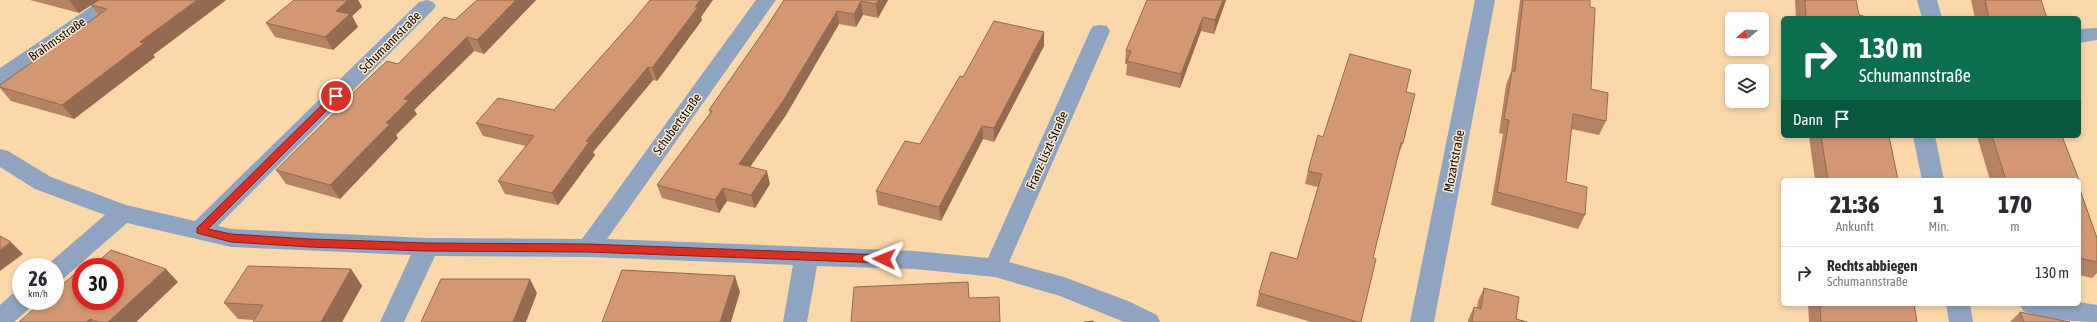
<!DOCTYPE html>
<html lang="de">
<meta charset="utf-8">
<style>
body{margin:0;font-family:"Asap Condensed",sans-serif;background:#f7f7f7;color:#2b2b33;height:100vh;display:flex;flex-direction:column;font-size:15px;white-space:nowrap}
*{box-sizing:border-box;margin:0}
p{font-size:13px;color:#7c7c81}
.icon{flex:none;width:22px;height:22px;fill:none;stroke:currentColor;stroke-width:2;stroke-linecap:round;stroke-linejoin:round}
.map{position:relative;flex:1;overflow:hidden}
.panel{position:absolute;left:1781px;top:178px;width:300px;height:128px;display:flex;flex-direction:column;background:#fff;border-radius:6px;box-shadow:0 2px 6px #0003}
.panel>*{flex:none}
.top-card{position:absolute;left:1781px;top:16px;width:300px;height:122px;border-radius:6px;box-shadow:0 2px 6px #0003;background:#0b6e4f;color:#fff;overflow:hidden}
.needle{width:26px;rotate:251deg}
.fabs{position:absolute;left:1725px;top:12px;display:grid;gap:8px}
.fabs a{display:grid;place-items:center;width:44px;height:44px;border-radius:6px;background:#fff;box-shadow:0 2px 6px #0003;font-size:20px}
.speed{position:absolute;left:12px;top:258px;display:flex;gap:8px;font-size:20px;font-weight:700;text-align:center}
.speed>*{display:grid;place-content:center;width:52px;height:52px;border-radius:50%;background:#fff;box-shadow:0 2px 6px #0003;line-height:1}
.speed small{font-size:10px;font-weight:400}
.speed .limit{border:6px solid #d22;background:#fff;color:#111}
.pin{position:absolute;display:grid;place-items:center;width:34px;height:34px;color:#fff;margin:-17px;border:2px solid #fff;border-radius:50%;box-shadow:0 1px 4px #0007}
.me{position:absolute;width:44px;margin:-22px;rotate:272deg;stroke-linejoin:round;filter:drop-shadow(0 0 3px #0008)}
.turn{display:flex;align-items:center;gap:14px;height:84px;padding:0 12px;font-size:18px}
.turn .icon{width:52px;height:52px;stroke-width:2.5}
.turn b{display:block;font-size:28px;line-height:34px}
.then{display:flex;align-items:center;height:38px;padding:0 12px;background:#0003;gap:8px;font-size:15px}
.eta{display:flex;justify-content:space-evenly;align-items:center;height:68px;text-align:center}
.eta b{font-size:24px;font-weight:800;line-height:28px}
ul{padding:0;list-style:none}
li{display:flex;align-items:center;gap:12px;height:52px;padding:0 12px;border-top:1px solid #e1e1e2}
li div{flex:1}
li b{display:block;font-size:15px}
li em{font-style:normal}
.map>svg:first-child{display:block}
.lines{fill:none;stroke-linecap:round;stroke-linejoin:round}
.minor{fill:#8fa4c0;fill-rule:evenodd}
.wall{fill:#b58362}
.shaded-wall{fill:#946a50}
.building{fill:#d39872;stroke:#946a50}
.route{fill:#d93025;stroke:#8d1f18}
.labels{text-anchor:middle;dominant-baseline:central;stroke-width:3;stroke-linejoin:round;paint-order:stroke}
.street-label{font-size:13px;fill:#1c0d00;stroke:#f9e8d2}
</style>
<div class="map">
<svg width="2097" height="322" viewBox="0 0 2097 322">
<rect width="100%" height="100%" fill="#fad8aa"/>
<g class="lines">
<path class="minor" d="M101,0h23l-3,4 -114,79 -7,2v-17z
M427,0l6,2 3,4 -3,4 -215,216 13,3 196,9 155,1 174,-239h20l-169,239 308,12 73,7 102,-227 3,-5 7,-1 7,1 3,5 -101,231 55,15 64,24 29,14 3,7h-36l-64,-26 -65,-19 -80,-8 -98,-3 -10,56h-24l10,-57 -205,-8 -153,-1 -31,66h-24l31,-67 -180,-8 -104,-24 -64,56 -8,3v-15h-9l1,-2 58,-50 -70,-26 -35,-22v-18l8,2 43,26 75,28 69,16 224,-219z
M1475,0h20l-61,322h-24z
M1917,0h20l5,18h-20z
M2097,28v12l-18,3v-14z
M1913,136h22l9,44h-22z
M21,291v10h12l-3,7 -16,14h-14v-17l12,-11z
M2079,302l18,3v17c-24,0 -51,-3 -74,-11l-3,-7h59z
M1946,304h24l3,18h-24z"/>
</g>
<path class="wall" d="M30,0h196l-73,55 2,2 -81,62 -63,-18 -11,-13v-3l99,-70 -8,-10 3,-2 -15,10z
M294,0h64l4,7 -10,9 6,11 -25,23 -58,-13 -9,-14z
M477,0h59l-52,54 -10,-3 -60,59 3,4 -21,21 2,3 -58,61 -54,-15 -10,-14 64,-63 -1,-1 59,-42 57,-44z
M784,0h104l-10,18 -15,-3 -7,12 -17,-3 -53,91 -36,52 20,17 -15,24 -28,-7 -8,12 -57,-15 -5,-13 53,-72 -1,-3 55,-79z
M1226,0l-12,34 -13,-3 -21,57 -54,-13 1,-11h-2l1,-14z
M1520,0h70v7l1,82 15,32 -7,14 -28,-6 -5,53 19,33 -7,14 -87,-24 12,-71 -4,-1 7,-48 5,-13z
M1795,0h61l3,15 8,3h-71z
M1971,0h70l6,18h-72z
M701,17l1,3 -45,61 -4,-1 -60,72 2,3 -37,50 -53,-11 -7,-13 28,-35 -43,-10 -7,-13 78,-13 79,-89z
M1044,46l-50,96 -11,-3 -42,82 -63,-16 -2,-14 44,-47 43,-67z
M1809,136h80l9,44h-83z
M1977,136h85l17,44h-89z
M1323,137l80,6 -5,13 -25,102 -12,64h-50l-55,-16 3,-13 38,-34 21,-72 -13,-3 3,-13z
M2079,187l18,51v35l-5,5 -13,-3z
M351,269l11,17 -20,36h-89l1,-2 -16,-1 -14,-16z
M178,282l-42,40h-117l62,-21z
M1484,288l32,31 11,3h-59v-2l6,-13 3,1 1,-7z
M1808,304h106l3,18h-108z
M2020,312l50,10h-60z"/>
<path class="shaded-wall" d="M69,0h30l-20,13z
M197,0h29l-73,55 2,2 -81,62 -12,-14 78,-63z
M348,0h10l4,7 -10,9 6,11 -25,23 -8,-13 11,-26z
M516,0h20l-52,54 -7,-14z
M700,0h13l-12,17 1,3 -45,61 -5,-13z
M879,0h9l-10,18 -2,-14z
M1223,0h3l-12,34 1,-14z
M861,1l2,14 -7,12 -2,-13z
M837,11l2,13 -53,91 -43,62 -4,-13z
M1203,17l-2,14 -21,57 1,-14z
M1044,32v14l-50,96v-14z
M467,37l7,14 -60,59 3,4 -21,21 2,3 -58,61 -10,-14 56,-62 18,-24z
M648,67l5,13 -60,72 2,3 -37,50 -6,-12 34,-52z
M982,126l1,13 -42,82 -2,-14z
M767,171l3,13 -15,24 -4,-13z
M723,188l4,13 -8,12 -4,-13z
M11,242l12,12 -23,17v-21z
M166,269l12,13 -42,40h-28z
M351,269l11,17 -20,36h-21z
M735,276l5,16 -9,30h-11z
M530,279l7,14 -11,29h-13z
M90,319l3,3h-7z"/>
<path class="building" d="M99,0h98l-57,42 4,1 -82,62 -62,-18v-2l107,-76 -16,-4z
M294,0h54l-12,11 14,3 -25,23 -59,-14z
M477,0h39l-39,40 -10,-3 -63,62 5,1 -23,23 4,1 -60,61 -54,-15 65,-64h-2l48,-45 11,3 46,-47 11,3z
M650,0h50l-5,7h3l-46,61 -4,-1 -62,74 3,1 -37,51 -54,-12 36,-45 -58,-13 22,-25 56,12 79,-89z
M784,0h95l-3,4 -15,-3 -7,13 -17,-3 -54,90 -44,63 28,7 -16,24 -28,-7 -8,12 -58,-15 55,-74 -3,-1 55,-79z
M1147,0h76l-8,20 -12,-3 -22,57 -54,-13 4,-10 -5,-1z
M1523,0h67v7l5,1 -4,81 17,4 -2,28 -33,-7 -7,68 21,5 -2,28 -88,-23 12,-72 -5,-1 8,-48h3z
M1805,0h51l3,15 8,2v1h-61z
M1985,0h56l6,18h-58z
M994,21l50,11 -50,96 -12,-2 -43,81 -63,-16 29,-50 15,3 40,-68 3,1z
M1350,54l61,16 -5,22 9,2 -12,49h-2l-28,115 3,1 -15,63h-3l-99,-29 12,-41 26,7 25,-85 -14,-3 10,-36 5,2z
M1821,136h68l9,44h-70z
M1992,136h70l17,44h-73z
M2079,187l18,51v24l-18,-4z
M0,236l11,6 -11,8z
M111,250l55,19 -58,53h-9l-9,-3 -4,3h-67l24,-21h12v-10l23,-20 3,1v29h34v-34h-23z
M248,266l103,3 -30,53h-68l10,-17 -39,-2z
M622,270l113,6 -15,46h-118z
M441,279h89l-17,43h-92z
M968,282l1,16 30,-1 1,25h-149l3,-35z
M1484,288l35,9 -3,22 11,3h-55l2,-15 7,2z
M1820,304h94l3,18h-96z
M2020,312l50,10h-46z
M1093,321l1,1h-10z"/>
<path class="route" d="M336,93l4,3 -1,2 -131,131 23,5 79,5 117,4 161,1 296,11 5,4 -5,4 -296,-11 -161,-1 -117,-4 -79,-5 -34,-9v-5l136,-134z"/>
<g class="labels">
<g class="street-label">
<text transform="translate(57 39) rotate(-35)">Brahmsstraße</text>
<text transform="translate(390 42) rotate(-45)">Schumannstraße</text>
<text transform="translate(677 124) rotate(-54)">Schubertstraße</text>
<text transform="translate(1047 150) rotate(-66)">Franz-Liszt-Straße</text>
<text transform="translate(1454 161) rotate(-79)">Mozartstraße</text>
</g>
</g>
</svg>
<div class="fabs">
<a><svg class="needle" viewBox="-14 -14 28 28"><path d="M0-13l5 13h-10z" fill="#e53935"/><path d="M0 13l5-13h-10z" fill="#7c7c81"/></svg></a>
<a><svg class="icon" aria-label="layers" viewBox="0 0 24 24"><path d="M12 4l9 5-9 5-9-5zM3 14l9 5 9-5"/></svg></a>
</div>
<div class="speed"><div>26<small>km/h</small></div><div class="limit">30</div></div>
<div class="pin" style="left:336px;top:96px;background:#d93025"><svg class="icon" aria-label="arrive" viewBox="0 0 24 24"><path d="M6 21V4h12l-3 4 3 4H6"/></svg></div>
<svg class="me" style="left:884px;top:259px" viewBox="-20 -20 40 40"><path d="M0-17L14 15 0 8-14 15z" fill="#d93025" stroke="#fff" stroke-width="4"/></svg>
<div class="top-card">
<div class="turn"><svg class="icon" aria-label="right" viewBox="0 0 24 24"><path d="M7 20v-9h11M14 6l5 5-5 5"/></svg><div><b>130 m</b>Schumannstraße</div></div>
<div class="then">Dann<svg class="icon" aria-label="arrive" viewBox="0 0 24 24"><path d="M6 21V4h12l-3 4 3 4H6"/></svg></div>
</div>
<section class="panel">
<div class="eta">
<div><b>21:36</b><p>Ankunft</p></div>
<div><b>1</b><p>Min.</p></div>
<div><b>170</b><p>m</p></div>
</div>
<ul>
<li><svg class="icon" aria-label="right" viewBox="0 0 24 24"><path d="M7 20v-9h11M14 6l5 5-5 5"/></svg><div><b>Rechts abbiegen</b><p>Schumannstraße</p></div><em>130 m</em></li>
</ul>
</section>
</div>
